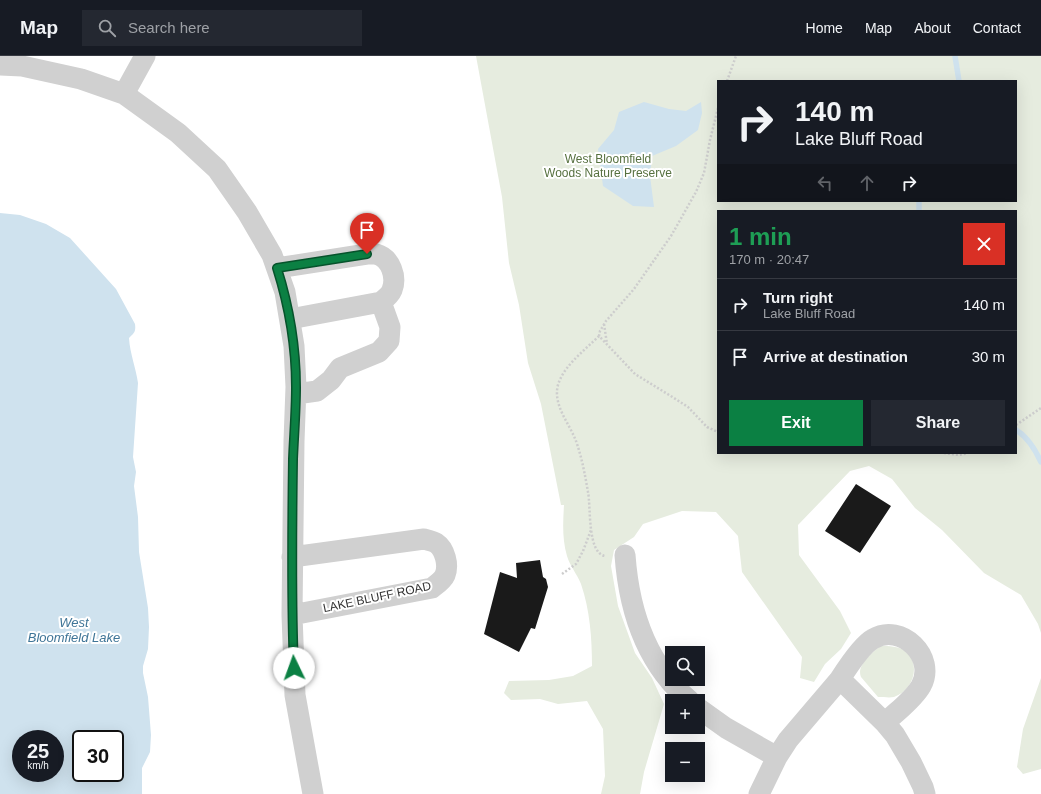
<!DOCTYPE html>
<meta charset="utf-8">
<style>
body{margin:0;font-family:Helvetica,sans-serif;background:#242831;color:#f1f3f6;height:100vh;display:flex;flex-direction:column;font-size:15px;white-space:nowrap}
*{box-sizing:border-box;margin:0}
p{font-size:13px;color:#9ea1a6}
.icon{flex:none;width:22px;height:22px;fill:none;stroke:currentColor;stroke-width:2;stroke-linecap:round;stroke-linejoin:round}
.map{position:relative;flex:1;overflow:hidden}
.sheet{position:absolute;left:717px;top:154px;width:300px;height:244px;display:flex;flex-direction:column;background:#171b24;border-radius:0px;box-shadow:0 4px 16px #0002}
.sheet>*{flex:none}
.banner{position:absolute;left:717px;top:24px;width:300px;height:122px;border-radius:0px;box-shadow:0 4px 16px #0002;background:#171b24;color:#f1f3f6;overflow:hidden}
.fabs{position:absolute;left:665px;top:590px;display:grid;gap:8px}
.fabs a{display:grid;place-items:center;width:40px;height:40px;border-radius:0px;background:#171b24;box-shadow:0 4px 16px #0002;font-size:20px}
.speed{position:absolute;left:12px;top:674px;display:flex;gap:8px;font-size:20px;font-weight:700;text-align:center}
.speed>*{display:grid;place-content:center;width:52px;height:52px;border-radius:50%;background:#171b24;box-shadow:0 4px 16px #0002;line-height:1}
.speed small{font-size:10px;font-weight:400}
.speed .limit{border:2px solid #111;border-radius:6px;background:#fff;color:#111}
.pin{position:absolute;display:grid;place-items:center;width:34px;height:34px;color:#fff;margin:-41px -17px;border-radius:50% 50% 50% 0;rotate:-45deg;box-shadow:0 0 4px #0007}
.pin .icon{rotate:45deg}
.me{position:absolute;width:44px;margin:-22px;rotate:357deg;stroke-linejoin:round;filter:drop-shadow(0 0 3px #0008)}
.turn{display:flex;align-items:center;gap:14px;height:84px;padding:0 12px;font-size:18px}
.turn .icon{width:52px;height:52px;stroke-width:2.5}
.turn b{display:block;font-size:28px;line-height:34px}
.lanes{display:flex;align-items:center;height:38px;padding:0 12px;background:#0003;justify-content:center;gap:20px;direction:ltr}
.lanes .off{opacity:.35}
.round{display:grid;place-items:center;flex:none;width:42px;height:42px;border-radius:0px;background:#242831}
.head{display:flex;align-items:center;justify-content:space-between;height:68px;padding:0 12px}
h1{font-size:24px;font-weight:700;line-height:30px;color:#1e9e55}
.button{display:flex;gap:8px;margin-top:auto;padding:8px 12px}
.button a{flex:1;height:46px;border-radius:0px;background:#0b8043;color:#fff;font-size:16px;font-weight:700;line-height:46px;text-align:center}
.button a+a{background:#242831;color:#f1f3f6}
ul{padding:0;list-style:none}
li{display:flex;align-items:center;gap:12px;height:52px;padding:0 12px;border-top:1px solid #363941}
li div{flex:1}
li b{display:block;font-size:15px}
li em{font-style:normal}
header{display:flex;align-items:center;gap:24px;box-sizing:border-box;height:56px;padding:0 20px;background:#171b24;border-bottom:1px solid #363941}
header strong{font-size:19px}
nav{display:flex;gap:22px;margin-inline-start:auto;font-size:14px}
.search{width:280px;height:36px;background:#242831;display:flex;align-items:center;gap:10px;box-sizing:border-box;padding:0 14px;border-radius:0px;color:#9ea1a6;font-size:15px}
.map>svg:first-child{display:block}
.green{fill:#e6ecdf;fill-rule:evenodd}
.water{fill:#cfe2ee;fill-rule:evenodd}
.lines{fill:none;stroke-linecap:round;stroke-linejoin:round}
.stream{stroke:#cfe2ee;stroke-width:5.5}
.building{fill:#1a1a1a}
.path{stroke:#cdcdcd;stroke-width:2.5;stroke-dasharray:2 2;stroke-linecap:butt}
.minor{stroke:#d0d0d0;stroke-width:21}
.route-casing{stroke:#07532c;stroke-width:10}
.route{stroke:#0b8043;stroke-width:7}
.labels{text-anchor:middle;dominant-baseline:central;stroke-width:4;stroke-linejoin:round;paint-order:stroke}
.park-label{font-size:12px;fill:#56703f;stroke:#fff}
.street-label{font-size:12px;fill:#333;stroke:#fff}
.water-label{font-size:13px;font-style:italic;fill:#3f7597;stroke:#fff}
</style>
<header>
<strong>Map</strong>
<div class="search"><svg class="icon" aria-label="search" viewBox="0 0 24 24"><circle cx="10" cy="10" r="6"/><path d="M15 15l6 6"/></svg>Search here</div>
<nav><a>Home</a><a>Map</a><a>About</a><a>Contact</a></nav>
</header>
<div class="map">
<svg width="1041" height="738" viewBox="0 0 1041 738">
<rect width="100%" height="100%" fill="#fff"/>
<path class="green" d="M476,0h565v577l-3,-9 -17,-29 -37,-22 -42,-43 -27,-22 -23,-29 -23,-13 -19,5 -52,54 1,30 41,56 11,22 -10,16 -16,15 -11,18 -14,-4 2,-21 -60,-85 -4,-36 -22,-24 -34,-1 -39,13 -9,13 -20,13 -3,16 7,40 17,47 17,25 12,26 -20,68 -4,22h-39l4,-18 -2,-47 -16,-28 -29,3 -18,-5 -29,1 -7,-7 5,-12 40,-1 24,-4 19,-10c0,-27 -2,-56 -11,-82 -4,-10 -11,-18 -14,-28 -5,-17 -4,-34 -3,-51h-3l-20,-101 -13,-41 -9,-58 -10,-42 -7,-66zM718,25h298v120h-298zM718,155h298v242h-298z
M881,590c8,0 17,0 24,5 17,13 8,40 -11,46 -5,1 -10,0 -16,0l-17,-20c-5,-11 11,-25 20,-31z
M1041,622v91l-18,5 -6,-7 6,-38z"/>
<path class="water" d="M644,46l25,7 17,2 15,-9 1,11 -4,17 -22,16 -24,10 -2,20 4,31 -21,-1 -30,-20 -5,-37 16,-19 5,-18z
M0,157l20,2 26,9 24,14 46,51 19,35c1,8 -1,9 -6,14 1,16 7,30 9,45l-5,74 3,15 -2,14 4,31 1,35 9,56 1,19 -1,22 -5,17v7l5,24 3,38 -1,17 -8,16v26h-142zM21,683h34v34h-34zM81,683h34v34h-34z"/>
<g class="lines">
<path class="stream" d="M955,0l4,25
M919,155v-10
M1016,374c12,7 19,19 25,32"/>
</g>
<path class="building" d="M856,428l35,22 -31,47 -35,-22z
M540,504l3,17 3,2 2,8 -13,42 -4,-1 -12,24 -35,-18 16,-62 17,6 -1,-15z"/>
<g class="lines">
<path class="path" d="M727,25l9,-25
M718,52l-8,32 -6,33 -8,19 -25,44 -37,53 -28,32 -6,10 -1,5 36,38 39,24 14,9 19,20 11,5
M604,268l3,20
M599,280c-14,14 -41,34 -42,55 -1,18 13,34 19,50 6,17 9,34 12,51 3,14 -1,61 17,64
M1016,369l25,-17
M944,397l15,2 9,-2
M562,518l14,-10 7,-13 8,-21"/>
<path class="minor" d="M0,9l22,1 59,13 43,15 54,39 39,36 30,43 25,43 13,37 9,54 2,41 -2,54 -2,174 3,80 18,99
M124,38l21,-38
M277,212l90,-14c3,0 6,0 9,0 15,4 21,23 16,36 -2,5 -7,9 -11,12l-91,17
M296,338l21,-3 14,-11 9,-12 39,-16 10,-11 1,-14 -9,-25
M625,499c4,56 21,109 65,146
M292,559l140,-27c4,-3 11,-8 13,-13 4,-10 0,-26 -9,-32 -3,-2 -8,-3 -12,-4l-132,18
M840,623c7,-11 22,-34 33,-40 28,-17 64,18 48,47 -8,14 -24,25 -36,37
M698,652l28,20 51,29
M759,738l18,-37 11,-17 52,-61 45,44 10,12 16,27 12,25 2,7"/>
</g>
<g class="lines">
<defs>
<path id="route" d="M294,612c-3,-69 -2,-139 -1,-209 1,-24 3,-48 3,-72 0,-41 -7,-81 -19,-119l90,-14"/>
</defs>
<use href="#route" class="route-casing"/>
<use href="#route" class="route"/>
</g>
<g class="labels">
<g class="park-label">
<text x="608" y="103">West Bloomfield<tspan x="608" dy="14">Woods Nature Preserve</tspan></text>
</g>
<g class="street-label">
<text transform="translate(377 541) rotate(-12)">LAKE BLUFF ROAD</text>
</g>
<g class="water-label">
<text x="74" y="566">West<tspan x="74" dy="15">Bloomfield Lake</tspan></text>
</g>
</g>
</svg>
<div class="fabs">
<a><svg class="icon" aria-label="search" viewBox="0 0 24 24"><circle cx="10" cy="10" r="6"/><path d="M15 15l6 6"/></svg></a>
<a>+</a>
<a>−</a>
</div>
<div class="speed"><div>25<small>km/h</small></div><div class="limit">30</div></div>
<div class="pin" style="left:367px;top:198px;background:#d93025"><svg class="icon" aria-label="arrive" viewBox="0 0 24 24"><path d="M6 21V4h12l-3 4 3 4H6"/></svg></div>
<svg class="me" style="left:294px;top:612px" viewBox="-20 -20 40 40"><circle r="19" fill="#fff"/><path d="M0-13L10 11 0 6-10 11z" fill="#0b8043"/></svg>
<div class="banner">
<div class="turn"><svg class="icon" aria-label="right" viewBox="0 0 24 24"><path d="M7 20v-9h11M14 6l5 5-5 5"/></svg><div><b>140 m</b>Lake Bluff Road</div></div>
<div class="lanes"><svg class="icon off" aria-label="left" viewBox="0 0 24 24"><path d="M17 20v-9H6M10 6l-5 5 5 5"/></svg><svg class="icon off" aria-label="ahead" viewBox="0 0 24 24"><path d="M12 20V5M6 11l6-6 6 6"/></svg><svg class="icon" aria-label="right" viewBox="0 0 24 24"><path d="M7 20v-9h11M14 6l5 5-5 5"/></svg></div>
</div>
<section class="sheet">
<div class="head"><div><h1>1 min</h1><p>170 m · 20:47</p></div><a class="round" style="background:#d93025;color:#fff"><svg class="icon" aria-label="close" viewBox="0 0 24 24"><path d="M6 6l12 12M18 6L6 18"/></svg></a></div>
<ul>
<li><svg class="icon" aria-label="right" viewBox="0 0 24 24"><path d="M7 20v-9h11M14 6l5 5-5 5"/></svg><div><b>Turn right</b><p>Lake Bluff Road</p></div><em>140 m</em></li>
<li><svg class="icon" aria-label="arrive" viewBox="0 0 24 24"><path d="M6 21V4h12l-3 4 3 4H6"/></svg><div><b>Arrive at destination</b></div><em>30 m</em></li>
</ul>
<div class="button"><a>Exit</a><a>Share</a></div>
</section>
</div>
